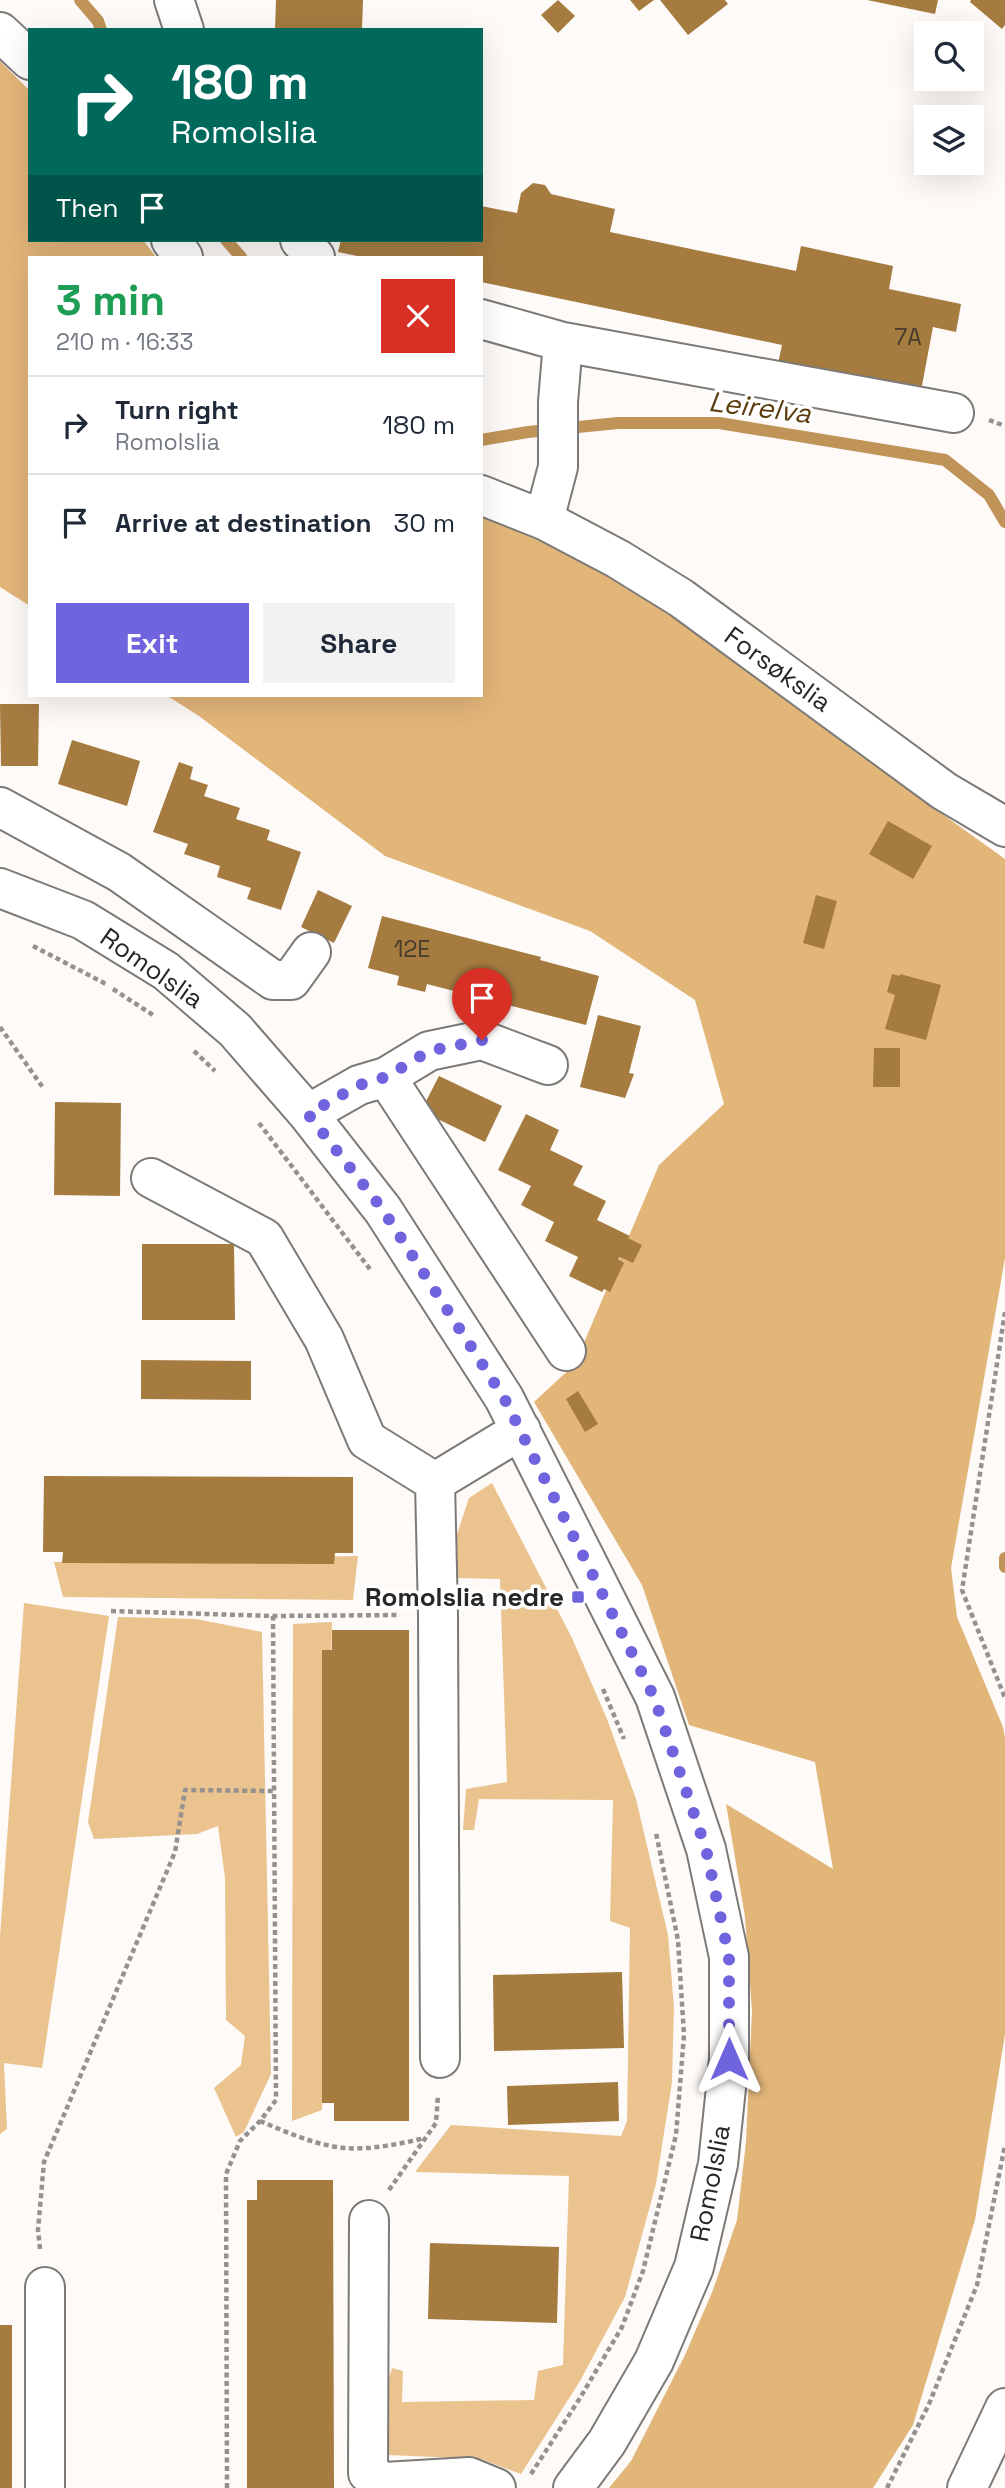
<!DOCTYPE html>
<meta charset="utf-8">
<style>
body{margin:0;font-family:"Space Grotesk",sans-serif;background:#f2f2f3;color:#1f2937;height:100vh;display:flex;flex-direction:column;font-size:26px;white-space:nowrap}
*{box-sizing:border-box;margin:0}
p{font-size:23px;color:#747a83}
.icon{flex:none;width:38px;height:38px;fill:none;stroke:currentColor;stroke-width:2;stroke-linecap:round;stroke-linejoin:round}
.map{position:relative;flex:1;overflow:hidden}
.details{position:absolute;left:28px;top:256px;width:455px;height:441px;display:flex;flex-direction:column;background:#fff;border-radius:0px;box-shadow:0 7px 28px #0002}
.details>*{flex:none}
.top-card{position:absolute;left:28px;top:28px;width:455px;height:214px;border-radius:0px;box-shadow:0 7px 28px #0002;background:#00695c;color:#fff;overflow:hidden}
.tools{position:absolute;left:914px;top:21px;display:grid;gap:14px}
.tools a{display:grid;place-items:center;width:70px;height:70px;border-radius:0px;background:#fff;box-shadow:0 7px 28px #0002;font-size:35px}
.pin{position:absolute;display:grid;place-items:center;width:60px;height:60px;color:#fff;margin:-72px -30px;border-radius:50% 50% 50% 0;rotate:-45deg;box-shadow:0 0 7px #0007}
.pin .icon{rotate:45deg}
.me{position:absolute;width:77px;margin:-38px;rotate:0deg;stroke-linejoin:round;filter:drop-shadow(0 0 5px #0008)}
.turn{display:flex;align-items:center;gap:24px;height:147px;padding:0 28px;font-size:32px}
.turn .icon{width:91px;height:91px;stroke-width:2.5}
.turn b{display:block;font-size:49px;line-height:60px}
.then{display:flex;align-items:center;height:66px;padding:0 28px;background:#0003;gap:14px;font-size:26px}
.round{display:grid;place-items:center;flex:none;width:74px;height:74px;border-radius:0px;background:#f2f2f3}
.head{display:flex;align-items:center;justify-content:space-between;height:119px;padding:0 28px}
h1{font-size:42px;font-weight:800;line-height:52px;color:#1e9e55}
.primary-button{display:flex;gap:14px;margin-top:auto;padding:14px 28px}
.primary-button a{flex:1;height:80px;border-radius:0px;background:#7063de;color:#fff;font-size:28px;font-weight:800;line-height:80px;text-align:center}
.primary-button a+a{background:#f2f2f3;color:#1f2937}
ul{padding:0;list-style:none}
li{display:flex;align-items:center;gap:21px;height:98px;padding:0 28px;border-top:2px solid #e0e1e3}
li div{flex:1}
li b{display:block;font-size:26px}
li em{font-style:normal}
.map>svg:first-child{display:block}
.green{fill:#ebc38f}
.forest{fill:#e2b579}
.lines{fill:none;stroke-linecap:round;stroke-linejoin:round}
.stream{stroke:#c09459;stroke-width:12}
.building{fill:#a57b40}
.minor-casing{stroke:#7c7a77;stroke-width:42}
.major-casing{stroke:#7c7a77;stroke-width:42}
.path{stroke:#939290;stroke-width:4.5;stroke-dasharray:5 3.5;stroke-linecap:butt}
.minor{stroke:#fff;stroke-width:38}
.major{stroke:#fff;stroke-width:38}
.route{stroke:#7063de;stroke-width:12;stroke-dasharray:0 21.6}
.poi-dot{fill:#7063de;stroke:#fff;stroke-width:2.5}
.labels{text-anchor:middle;dominant-baseline:central;stroke-width:7;stroke-linejoin:round;paint-order:stroke}
.number-label{font-size:23px;fill:#463c2c}
.street-label{font-size:26px;fill:#272726;stroke:#fff}
.poi-label{font-size:26px;font-weight:bold;fill:#272726;stroke:#fff;text-anchor:end}
.water-label{font-size:28px;font-style:italic;fill:#5c3e0e;stroke:#fff}
</style>
<div class="map">
<svg width="1005" height="2488" viewBox="0 0 1005 2488">
<rect width="100%" height="100%" fill="#fdfaf8"/>
<path class="green" d="M492,1483l80,155 35,81 29,80 32,136 6,72 -2,75 -16,102 -31,113 -45,84 -59,93 -40,-15 -93,-4 -4,-60 8,-27 11,3 -1,31 132,-2 4,-29 25,-6 6,-189 -154,-4 36,-47 170,11 6,-15 3,-193 -20,-7 3,-121 -134,-1 -5,31h-11l3,-41 41,-7 -7,-203 -44,-1v-41l13,-39z
M358,1556l-5,44 -290,-3 -9,-35z
M24,1603l85,13 -67,452 -38,-5 3,66 -7,5v-198z
M118,1617l78,2 66,13 9,442 -27,58 -8,5 -22,-49 27,-23 4,-29 -19,-16 -1,-142 -7,-52 -21,8 -103,5 -6,-17z
M332,1622l-10,488 -30,11 1,-497z"/>
<path class="forest" d="M0,61l30,30v149h113l13,17h-126v349l-30,-19z
M481,514l113,52 91,59 161,120 159,114v399l-54,310 6,49 46,110 2,11v296l-30,186 -62,205 -40,63h-264l22,-27 54,-106 28,-65 24,-70 9,-78 6,-131 -7,-94 -19,-113 107,65 -18,-107 -126,-37 -47,-140 -108,-183 41,-38 84,-199 65,-61 -29,-104 -105,-69 -205,-75 -186,-140 -33,-21h315z"/>
<g class="lines">
<path class="stream" d="M80,0l18,21 3,9
M226,240l15,17
M481,440l47,-8 90,-9h101l226,37 44,35 16,27
M1005,1558v9"/>
</g>
<path class="building" d="M276,0h87l-1,30h-87z
M558,0l17,16 -17,17 -17,-18z
M630,0h24l-15,11z
M660,0h65l3,4 -40,31z
M867,0h71l-3,14z
M971,0h34v25l-3,4 -32,-27z
M533,183l12,2 6,9 64,15 -5,23 186,39 5,-25 92,20 -4,23 72,15 -5,28 -23,-5 -13,69 -143,-28 5,-23 -301,-63v-25h-119l-24,-5 3,-12h140v-34l36,7 4,-20z
M0,704h39l-1,62h-37z
M72,740l68,21 -13,45 -69,-22z
M179,762l14,5 -3,12 18,6 -4,11 36,12 -4,11 34,11 -3,10 34,12 -20,58 -34,-11 4,-11 -34,-11 3,-11 -36,-12 4,-10 -35,-12z
M888,821l44,25 -19,33 -44,-25z
M318,890l34,16 -18,37 -33,-16z
M816,895l21,6 -13,48 -21,-6z
M382,916l151,39 8,2 -1,3 59,16 -13,49 -159,-41 -2,8 -28,-7 2,-9 -31,-8z
M892,974l8,2v-2l41,11 -15,55 -41,-11 10,-34 -8,-3z
M598,1015l43,11 -12,47 5,1 -9,24 -45,-11z
M874,1048h26v39h-27z
M439,1076l63,30 -17,36 -64,-31z
M55,1102l66,1 -1,93 -66,-1z
M526,1114l33,16 -9,20 33,16 -10,19 33,16 -9,19 33,16 -2,2 14,7 -9,18 -13,-6 -2,2 6,4 -14,29 -6,-3 -2,3 -33,-16 9,-19 -33,-16 9,-19 -33,-17 10,-19 -33,-16z
M142,1244h92l1,76h-93z
M141,1360l110,1v39l-110,-1z
M578,1391l20,33 -13,8 -19,-33z
M44,1476l309,1v76h-18l-1,11 -272,-1 1,-11h-20z
M332,1630h77v491h-75v-18h-12v-453h10z
M622,1972l2,76 -130,3 -1,-76z
M618,2082l1,39 -111,4 -1,-39z
M257,2180h76l1,308h-87v-288h10z
M430,2243l129,4 -2,76 -129,-4z
M0,2325h12v163h-12z"/>
<g class="lines">
<defs>
<path id="minor" d="M174,0l10,30
M0,32l30,28
M171,240l12,17
M300,240l15,17
M481,319l82,23 -5,60v65l-14,53
M563,342l391,71
M481,495l63,25 74,39 63,39 263,193 61,36
M0,807l119,65 154,108h18l20,-28
M0,888l83,32 83,51 69,59 73,84 75,96 121,188 151,299 51,152 23,108v102l-11,105 -24,103 -40,94 -47,81 -34,46
M386,1077l43,-26 53,-11 66,25
M308,1114l51,-29 27,-8 180,274
M151,1178l113,60 60,101 43,101 68,42
M440,2058l-2,-443 -3,-133 86,-52
M369,2220l-1,253 17,9 84,-5 27,11
M45,2287v201"/>
<path id="major" d="M967,2488l38,-80"/>
</defs>
<use href="#minor" class="minor-casing"/>
<use href="#major" class="major-casing"/>
<path class="path" d="M989,420l16,6
M33,946l73,38
M113,989l40,26
M0,1027l44,62
M194,1051l21,20
M259,1123l113,149
M1005,1312l-43,278 43,108
M111,1611l162,5 127,-1
M603,1689l21,50
M260,2121c26,11 55,24 84,27 26,2 56,-4 81,-10
M389,2190l47,-67 2,-28
M40,2249l-2,-19 6,-68 131,-310 10,-62 90,1
M531,2474l49,-76 42,-71 21,-56 33,-136 8,-100 -6,-95 -22,-107
M227,2488l-1,-314 14,-33 20,-20 16,-21 -3,-484
M887,2488l42,-84 48,-119 28,-140"/>
<use href="#minor" class="minor"/>
<use href="#major" class="major"/>
</g>
<g class="lines">
<path class="route" d="M482,1040l-53,11 -43,26 -27,8 -51,29 75,96 121,188 150,299 52,152 23,108v102"/>
</g>
<rect class="poi-dot" x="571" y="1590" width="14" height="14" rx="3.5"/>
<g class="labels">
<g class="number-label">
<text x="908" y="337">7A</text>
<text x="412" y="949">12E</text>
</g>
<g class="street-label">
<text transform="translate(778 669) rotate(36)">Forsøkslia</text>
<text transform="translate(152 968) rotate(35)">Romolslia</text>
<text transform="translate(710 2183) rotate(-79)">Romolslia</text>
</g>
<g class="poi-label">
<text x="564" y="1597">Romolslia nedre</text>
</g>
<g class="water-label">
<text transform="translate(760 407) rotate(7)">Leirelva</text>
</g>
</g>
</svg>
<div class="tools">
<a><svg class="icon" aria-label="search" viewBox="0 0 24 24"><circle cx="10" cy="10" r="6"/><path d="M15 15l6 6"/></svg></a>
<a><svg class="icon" aria-label="layers" viewBox="0 0 24 24"><path d="M12 4l9 5-9 5-9-5zM3 14l9 5 9-5"/></svg></a>
</div>
<div class="pin" style="left:482px;top:1040px;background:#d93025"><svg class="icon" aria-label="arrive" viewBox="0 0 24 24"><path d="M6 21V4h12l-3 4 3 4H6"/></svg></div>
<svg class="me" style="left:729px;top:2059px" viewBox="-20 -20 40 40"><path d="M0-17L14 15 0 8-14 15z" fill="#7063de" stroke="#fff" stroke-width="4"/></svg>
<div class="top-card">
<div class="turn"><svg class="icon" aria-label="right" viewBox="0 0 24 24"><path d="M7 20v-9h11M14 6l5 5-5 5"/></svg><div><b>180 m</b>Romolslia</div></div>
<div class="then">Then<svg class="icon" aria-label="arrive" viewBox="0 0 24 24"><path d="M6 21V4h12l-3 4 3 4H6"/></svg></div>
</div>
<section class="details">
<div class="head"><div><h1>3 min</h1><p>210 m · 16:33</p></div><a class="round" style="background:#d93025;color:#fff"><svg class="icon" aria-label="close" viewBox="0 0 24 24"><path d="M6 6l12 12M18 6L6 18"/></svg></a></div>
<ul>
<li><svg class="icon" aria-label="right" viewBox="0 0 24 24"><path d="M7 20v-9h11M14 6l5 5-5 5"/></svg><div><b>Turn right</b><p>Romolslia</p></div><em>180 m</em></li>
<li><svg class="icon" aria-label="arrive" viewBox="0 0 24 24"><path d="M6 21V4h12l-3 4 3 4H6"/></svg><div><b>Arrive at destination</b></div><em>30 m</em></li>
</ul>
<div class="primary-button"><a>Exit</a><a>Share</a></div>
</section>
</div>
